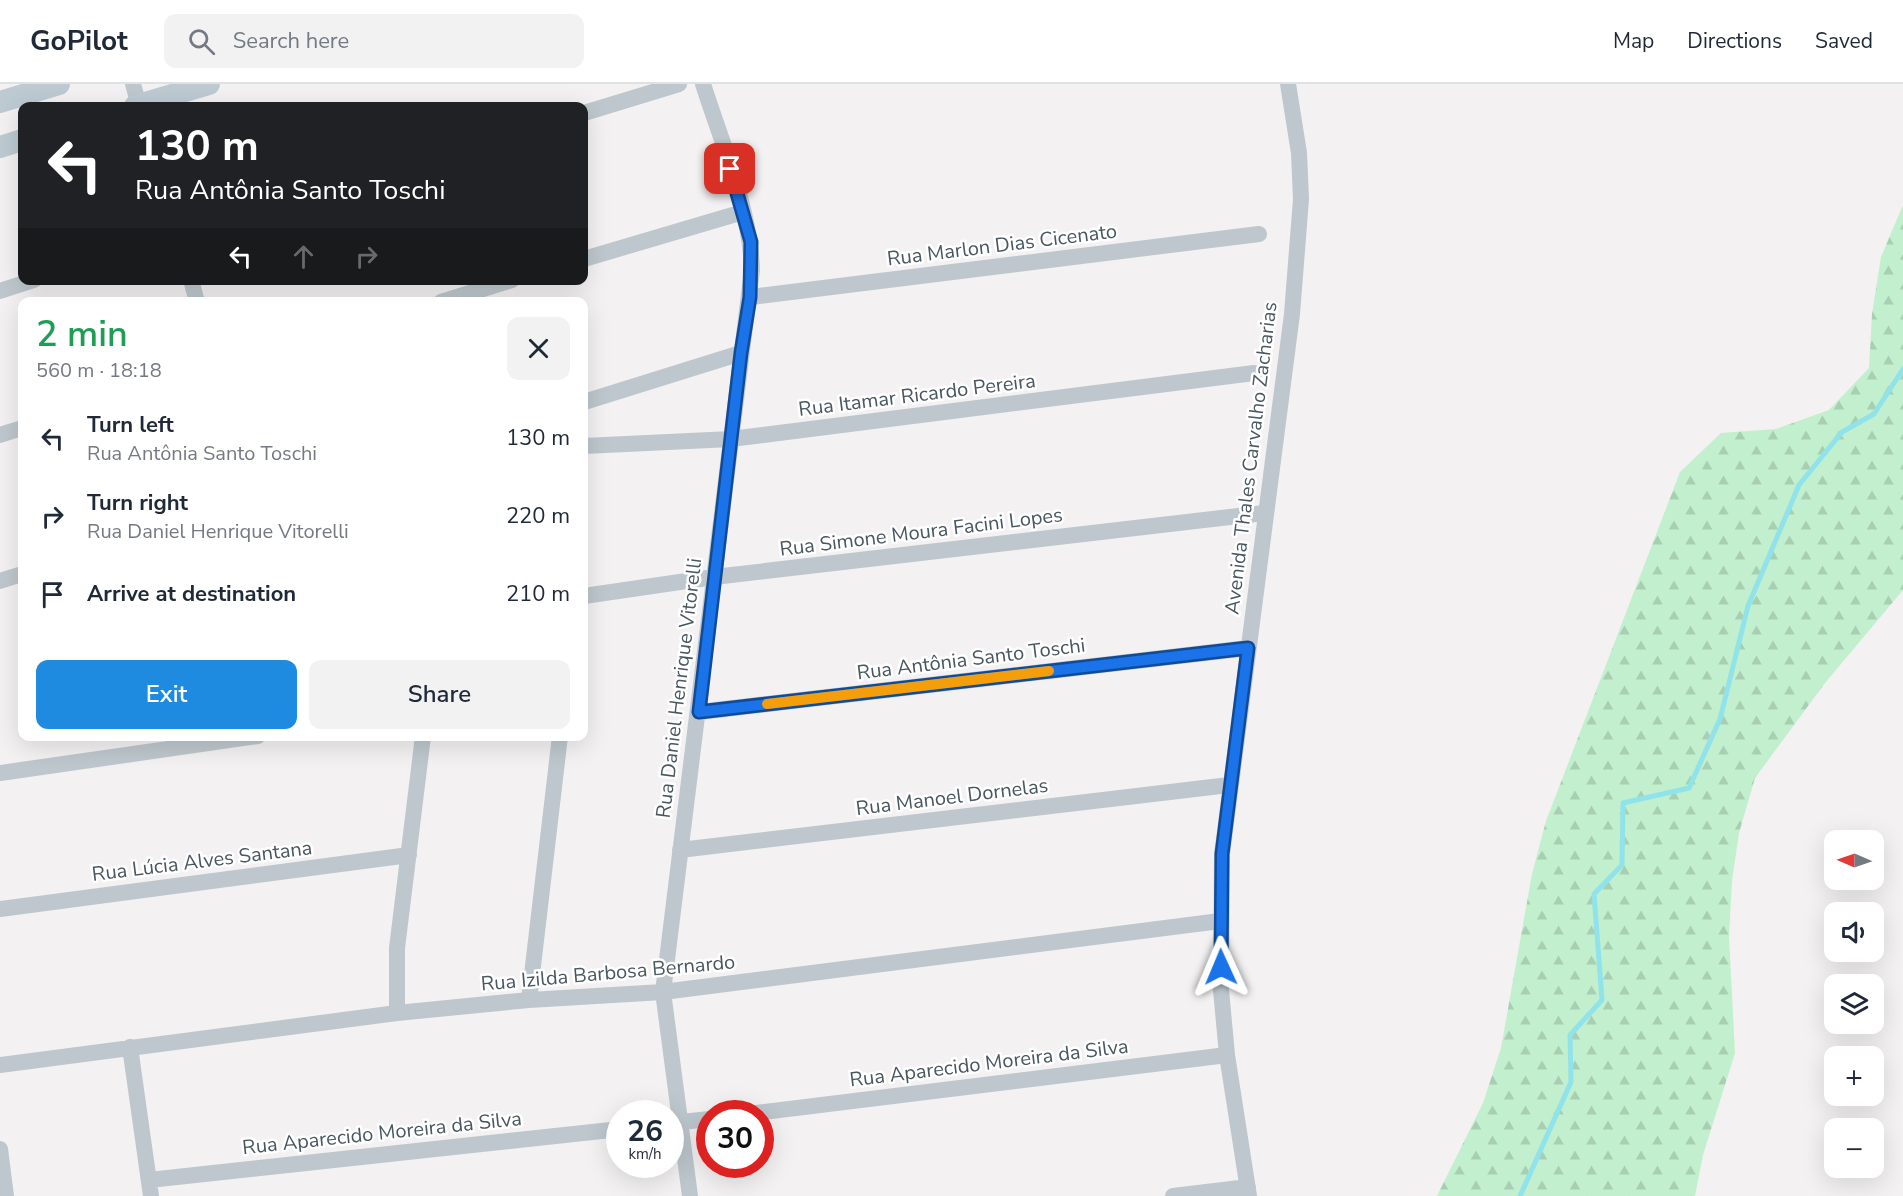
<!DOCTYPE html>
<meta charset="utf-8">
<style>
body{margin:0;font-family:"Nunito Sans",sans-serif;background:#f2f2f3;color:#1f2937;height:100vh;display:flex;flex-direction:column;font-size:22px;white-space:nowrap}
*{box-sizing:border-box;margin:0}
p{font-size:20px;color:#747a83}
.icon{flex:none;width:33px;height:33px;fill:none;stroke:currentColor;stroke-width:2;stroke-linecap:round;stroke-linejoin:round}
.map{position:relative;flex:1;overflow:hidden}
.sheet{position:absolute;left:18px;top:213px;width:570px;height:444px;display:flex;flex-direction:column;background:#fff;border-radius:12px;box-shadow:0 6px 24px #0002}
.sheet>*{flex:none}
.guide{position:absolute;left:18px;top:18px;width:570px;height:183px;border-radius:12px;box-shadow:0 6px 24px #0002;background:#202124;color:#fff;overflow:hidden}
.needle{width:39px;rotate:272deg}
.fabs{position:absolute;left:1824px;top:746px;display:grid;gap:12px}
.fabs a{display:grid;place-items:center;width:60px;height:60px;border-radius:12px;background:#fff;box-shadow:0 6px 24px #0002;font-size:30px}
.speed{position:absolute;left:606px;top:1016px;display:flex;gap:12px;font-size:30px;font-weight:700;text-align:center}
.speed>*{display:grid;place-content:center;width:78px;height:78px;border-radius:50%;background:#fff;box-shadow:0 6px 24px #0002;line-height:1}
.speed small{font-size:15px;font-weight:400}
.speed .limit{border:9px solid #d22;background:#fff;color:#111}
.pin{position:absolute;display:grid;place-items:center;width:51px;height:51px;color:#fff;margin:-26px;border-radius:12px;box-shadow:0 3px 9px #0006}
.me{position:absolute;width:66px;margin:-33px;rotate:359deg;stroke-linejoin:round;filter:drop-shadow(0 0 4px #0008)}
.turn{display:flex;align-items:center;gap:21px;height:126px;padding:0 18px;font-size:27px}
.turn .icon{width:78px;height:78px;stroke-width:2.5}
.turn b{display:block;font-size:42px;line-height:51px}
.lanes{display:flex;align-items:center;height:57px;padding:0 18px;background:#0003;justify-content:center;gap:30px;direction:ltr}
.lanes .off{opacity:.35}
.round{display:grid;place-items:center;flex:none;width:63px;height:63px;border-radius:12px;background:#f2f2f3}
.head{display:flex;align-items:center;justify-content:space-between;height:102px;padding:0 18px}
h1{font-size:36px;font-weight:600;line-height:45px;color:#1e9e55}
.cta{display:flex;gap:12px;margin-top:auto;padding:12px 18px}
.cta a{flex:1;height:69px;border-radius:12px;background:#1e8be1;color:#fff;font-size:24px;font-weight:600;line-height:69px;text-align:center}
.cta a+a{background:#f2f2f3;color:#1f2937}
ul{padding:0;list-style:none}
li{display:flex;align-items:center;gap:18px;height:78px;padding:0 18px}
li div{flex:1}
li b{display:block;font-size:22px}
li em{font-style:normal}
header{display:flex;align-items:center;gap:36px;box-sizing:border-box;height:84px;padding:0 30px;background:#fff;border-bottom:2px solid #e0e1e3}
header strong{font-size:28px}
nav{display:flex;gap:33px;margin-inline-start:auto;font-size:21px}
.search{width:420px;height:54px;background:#f2f2f3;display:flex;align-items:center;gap:15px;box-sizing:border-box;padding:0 21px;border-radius:12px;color:#747a83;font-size:22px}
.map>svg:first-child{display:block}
.forest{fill:url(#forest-firs)}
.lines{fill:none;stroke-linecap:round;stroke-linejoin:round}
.stream{stroke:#90e3ea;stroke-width:5}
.street{stroke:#bdc7cd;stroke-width:16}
.secondary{stroke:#bdcad2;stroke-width:22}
.route-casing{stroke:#114b97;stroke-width:15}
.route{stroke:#1a73e8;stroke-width:10}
.slow{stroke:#f59e0b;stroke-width:10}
.labels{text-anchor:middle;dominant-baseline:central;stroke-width:5;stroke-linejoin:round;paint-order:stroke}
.street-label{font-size:20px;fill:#49575e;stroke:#fff}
</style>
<header>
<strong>GoPilot</strong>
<div class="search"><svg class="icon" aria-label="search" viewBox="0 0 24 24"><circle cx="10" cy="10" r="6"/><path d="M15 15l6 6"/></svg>Search here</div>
<nav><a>Map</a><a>Directions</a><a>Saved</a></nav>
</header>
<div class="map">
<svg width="1903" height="1112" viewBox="0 0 1903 1112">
<defs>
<pattern id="forest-firs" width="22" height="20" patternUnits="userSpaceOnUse" patternTransform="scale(1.5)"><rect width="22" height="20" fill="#c2efcd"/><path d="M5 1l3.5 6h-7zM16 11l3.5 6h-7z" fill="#a8cfb2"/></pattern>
</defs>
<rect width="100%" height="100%" fill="#f3f1f1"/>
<path class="forest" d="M1903,121v385l-78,93 -70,95 -16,55 -7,47 -3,57 6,116 -32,102 -8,41h-258l46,-93 18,-55 31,-174 14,-53 134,-349 41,-39 55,-4 53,-19 40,-42 3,-54 9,-57z"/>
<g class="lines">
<path class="stream" d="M1520,1112l51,-114 -1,-47 32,-35 -8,-106 28,-29 1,-62 66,-15 31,-69 28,-113 51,-121 43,-53 32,-18 29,-45"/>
<path class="street" d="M133,0l6,22
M584,29l95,-29
M584,175l159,-47
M191,196l6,22
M0,207l34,-11
M751,213l508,-63
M441,218l71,-22
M584,318l157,-49
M0,351l22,-7
M584,362l147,-7 523,-66
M0,497l22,-7
M584,512l130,-19 550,-64
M699,628l549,-64
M0,689l258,-37
M680,766l549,-65
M0,825l409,-54
M529,916l31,-264
M397,929v-65l26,-212
M130,963l21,149
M0,981l397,-52 132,-13 134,-8 557,-71
M756,1029l471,-58
M671,1039l39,-4
M0,1065l6,47
M149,1096l471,-51
M690,1112l-27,-204 89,-722c-2,-63 -30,-126 -49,-186
M1173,1112l75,-9
M1249,1112l-22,-141 -6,-65 1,-136 70,-540 9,-115 -2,-46 -11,-69"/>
<path class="secondary" d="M0,18l59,-18
M135,22l74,-22
M0,63l22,-7"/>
</g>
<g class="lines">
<defs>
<path id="route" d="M730,85l21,73 -1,55 -9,56 -42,359 549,-64 -26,206 -1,113"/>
</defs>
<use href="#route" class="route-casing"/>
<use href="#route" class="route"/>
<path class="slow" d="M767,620l282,-33"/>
</g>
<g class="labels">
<g class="street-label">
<text transform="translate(1002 161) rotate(-7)">Rua Marlon Dias Cicenato</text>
<text transform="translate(917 311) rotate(-7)">Rua Itamar Ricardo Pereira</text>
<text transform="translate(1251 374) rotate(-83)">Avenida Thales Carvalho Zacharias</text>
<text transform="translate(921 448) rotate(-7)">Rua Simone Moura Facini Lopes</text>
<text transform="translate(971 575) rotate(-7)">Rua Antônia Santo Toschi</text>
<text transform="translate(679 604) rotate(-83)">Rua Daniel Henrique Vitorelli</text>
<text transform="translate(952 713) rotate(-7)">Rua Manoel Dornelas</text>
<text transform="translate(202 777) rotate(-7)">Rua Lúcia Alves Santana</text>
<text transform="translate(608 889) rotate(-5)">Rua Izilda Barbosa Bernardo</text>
<text transform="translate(989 979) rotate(-7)">Rua Aparecido Moreira da Silva</text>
<text transform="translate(382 1049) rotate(-6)">Rua Aparecido Moreira da Silva</text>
</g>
</g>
</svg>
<div class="fabs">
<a><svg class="needle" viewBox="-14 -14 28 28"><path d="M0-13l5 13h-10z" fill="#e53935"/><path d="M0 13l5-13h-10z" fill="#747a83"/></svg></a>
<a><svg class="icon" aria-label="sound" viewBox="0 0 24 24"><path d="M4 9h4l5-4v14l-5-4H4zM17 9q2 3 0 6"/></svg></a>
<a><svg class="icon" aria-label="layers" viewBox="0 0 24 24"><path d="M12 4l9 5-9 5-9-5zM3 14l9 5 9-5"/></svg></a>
<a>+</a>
<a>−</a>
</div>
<div class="speed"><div>26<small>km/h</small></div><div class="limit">30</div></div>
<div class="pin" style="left:730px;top:85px;background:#d93025"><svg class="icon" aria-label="arrive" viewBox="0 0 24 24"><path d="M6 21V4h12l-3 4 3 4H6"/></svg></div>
<svg class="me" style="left:1221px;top:883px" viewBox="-20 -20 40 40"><path d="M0-17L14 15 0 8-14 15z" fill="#1a73e8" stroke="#fff" stroke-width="4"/></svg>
<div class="guide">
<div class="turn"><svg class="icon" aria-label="left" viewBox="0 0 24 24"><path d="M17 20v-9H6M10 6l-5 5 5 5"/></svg><div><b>130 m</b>Rua Antônia Santo Toschi</div></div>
<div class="lanes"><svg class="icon" aria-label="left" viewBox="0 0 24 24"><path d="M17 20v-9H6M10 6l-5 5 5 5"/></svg><svg class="icon off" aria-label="ahead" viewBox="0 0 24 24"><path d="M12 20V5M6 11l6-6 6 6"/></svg><svg class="icon off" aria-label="right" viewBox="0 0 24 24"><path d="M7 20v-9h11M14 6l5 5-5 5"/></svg></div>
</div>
<section class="sheet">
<div class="head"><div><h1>2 min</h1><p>560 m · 18:18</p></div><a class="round"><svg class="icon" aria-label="close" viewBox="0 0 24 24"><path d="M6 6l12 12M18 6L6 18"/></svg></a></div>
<ul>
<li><svg class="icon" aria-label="left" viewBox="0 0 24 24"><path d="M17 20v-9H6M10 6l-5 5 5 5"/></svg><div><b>Turn left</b><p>Rua Antônia Santo Toschi</p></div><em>130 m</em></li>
<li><svg class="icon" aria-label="right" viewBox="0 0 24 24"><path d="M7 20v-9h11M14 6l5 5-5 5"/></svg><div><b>Turn right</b><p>Rua Daniel Henrique Vitorelli</p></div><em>220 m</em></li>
<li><svg class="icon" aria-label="arrive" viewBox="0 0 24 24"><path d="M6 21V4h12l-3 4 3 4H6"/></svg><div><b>Arrive at destination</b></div><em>210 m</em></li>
</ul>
<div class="cta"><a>Exit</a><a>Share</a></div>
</section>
</div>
